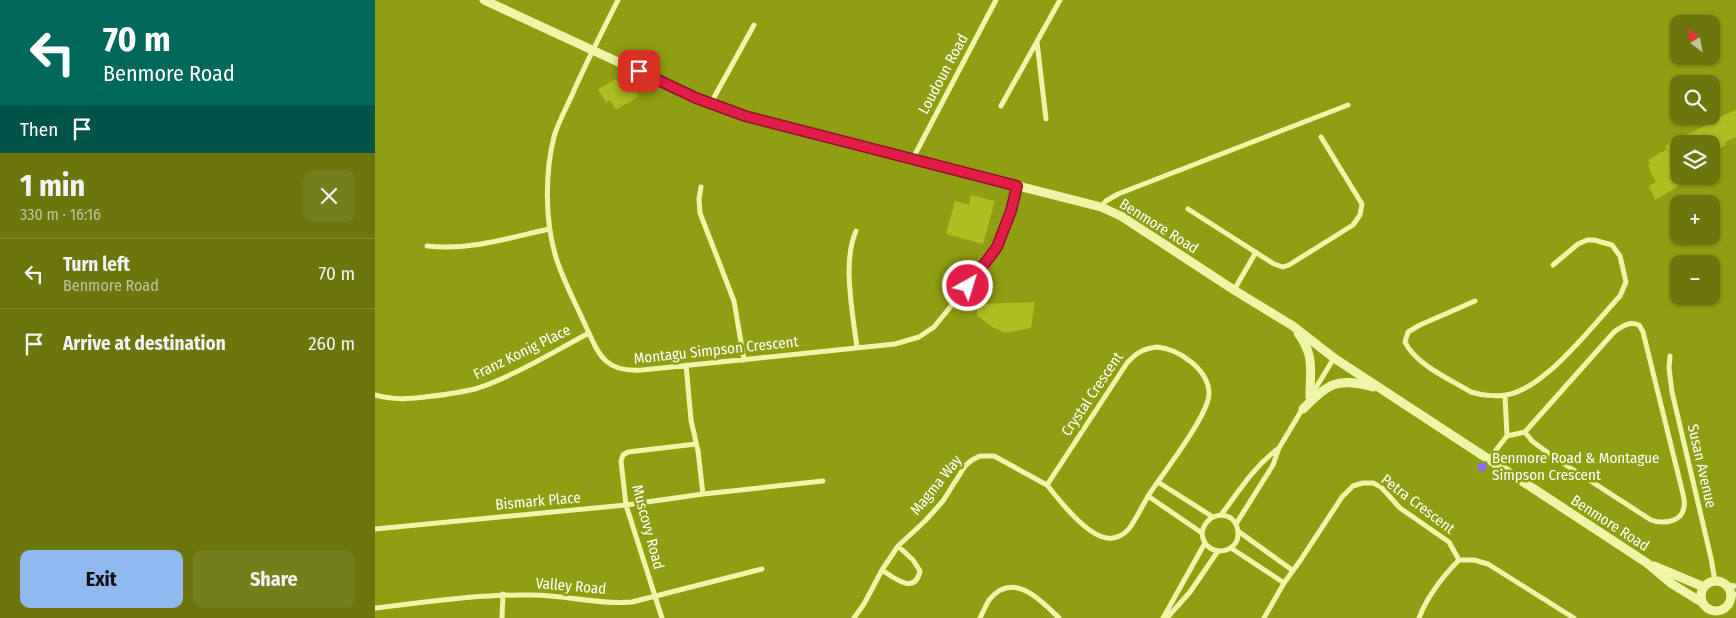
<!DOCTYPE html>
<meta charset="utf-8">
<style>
body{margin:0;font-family:"Fira Sans Condensed",sans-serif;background:#747e1b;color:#f1f3f6;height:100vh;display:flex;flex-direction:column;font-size:19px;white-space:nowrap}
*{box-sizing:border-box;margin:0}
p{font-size:16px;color:#bec49d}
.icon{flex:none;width:28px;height:28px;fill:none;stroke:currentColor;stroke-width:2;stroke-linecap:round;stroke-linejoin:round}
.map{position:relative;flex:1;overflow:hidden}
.panel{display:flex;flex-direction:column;background:#6c760d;width:375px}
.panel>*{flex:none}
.guide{background:#00695c;color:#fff;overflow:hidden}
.needle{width:32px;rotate:328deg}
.fabs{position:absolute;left:1295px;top:15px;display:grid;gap:10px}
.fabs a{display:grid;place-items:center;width:50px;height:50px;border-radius:10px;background:#6c760d;box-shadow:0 1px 4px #0004;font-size:25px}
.pin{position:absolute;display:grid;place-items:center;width:42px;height:42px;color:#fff;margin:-21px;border-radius:10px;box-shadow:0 2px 8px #0006}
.me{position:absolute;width:55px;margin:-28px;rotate:39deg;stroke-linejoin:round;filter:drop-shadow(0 0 4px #0008)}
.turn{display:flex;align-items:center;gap:18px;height:105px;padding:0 20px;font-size:22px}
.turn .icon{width:65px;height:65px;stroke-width:2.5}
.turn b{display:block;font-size:35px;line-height:42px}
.then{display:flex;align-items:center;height:48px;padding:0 20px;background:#0003;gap:10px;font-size:19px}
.round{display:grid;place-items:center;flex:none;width:52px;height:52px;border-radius:10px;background:#747e1b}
.headline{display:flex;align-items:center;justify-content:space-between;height:85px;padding:0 20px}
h1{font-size:30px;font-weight:700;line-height:38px}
.cta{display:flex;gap:10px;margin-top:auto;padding:10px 20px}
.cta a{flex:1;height:58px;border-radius:10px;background:#90b9f0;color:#111;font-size:20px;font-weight:700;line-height:58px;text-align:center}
.cta a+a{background:#747e1b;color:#f1f3f6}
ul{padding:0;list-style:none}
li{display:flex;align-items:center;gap:15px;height:70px;padding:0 20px;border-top:1px solid #7f882e}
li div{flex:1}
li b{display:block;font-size:19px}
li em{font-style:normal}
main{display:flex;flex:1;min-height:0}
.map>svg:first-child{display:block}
.building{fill:#aebd1f}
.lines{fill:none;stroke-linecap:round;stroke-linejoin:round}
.minor{stroke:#eef5a7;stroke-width:5}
.tertiary{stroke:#eef5a7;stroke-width:9}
.route-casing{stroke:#92132f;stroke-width:12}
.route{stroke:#e11d48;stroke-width:9}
.poi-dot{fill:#906bff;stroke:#909e11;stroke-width:2}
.labels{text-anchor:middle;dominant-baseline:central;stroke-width:5;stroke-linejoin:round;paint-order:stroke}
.street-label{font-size:15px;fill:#fff;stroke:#909e11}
.poi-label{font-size:15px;fill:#fff;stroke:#909e11;text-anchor:start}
</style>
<main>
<section class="panel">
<div class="guide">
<div class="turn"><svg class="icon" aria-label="left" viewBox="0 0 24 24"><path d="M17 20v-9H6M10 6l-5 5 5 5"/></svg><div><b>70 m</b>Benmore Road</div></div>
<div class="then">Then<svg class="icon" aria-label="arrive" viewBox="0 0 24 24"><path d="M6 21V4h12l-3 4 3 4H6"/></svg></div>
</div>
<div class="headline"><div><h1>1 min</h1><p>330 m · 16:16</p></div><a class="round"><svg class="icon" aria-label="close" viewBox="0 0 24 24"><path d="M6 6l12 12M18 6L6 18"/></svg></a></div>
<ul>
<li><svg class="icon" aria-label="left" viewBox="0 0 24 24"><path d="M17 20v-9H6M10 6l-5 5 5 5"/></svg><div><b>Turn left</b><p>Benmore Road</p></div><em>70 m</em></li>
<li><svg class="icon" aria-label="arrive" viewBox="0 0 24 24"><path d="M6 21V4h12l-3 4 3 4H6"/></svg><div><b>Arrive at destination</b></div><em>260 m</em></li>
</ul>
<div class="cta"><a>Exit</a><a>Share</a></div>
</section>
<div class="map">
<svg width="1361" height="618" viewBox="0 0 1361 618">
<rect width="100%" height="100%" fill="#909e11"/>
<path class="building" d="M241,79l6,11 10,-5 6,12 -22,13 -6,-10 -4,3 -8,-14z
M1361,110v27l-11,5 1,3 -15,7v-8h-32v19l-4,2 4,7 -1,3 4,9 -27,16 -6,-14 7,-4 -7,-13h1l-2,-4 2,-1 -2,-4 19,-11 -2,-3 4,-2 -1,-2 13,-7 1,2 24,-12 -1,-2z
M596,195l24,6 -12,43 -37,-10 9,-33 14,4z
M660,302l-4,26 -26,5 -13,-6 -15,-12v-11z"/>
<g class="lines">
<path class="minor" d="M243,0c-16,32 -32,63 -46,95 -6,14 -14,27 -18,42 -9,35 -9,82 1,117 6,22 18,44 28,66 15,32 19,53 59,50l253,-26 24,-7 15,-10 53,-65 14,-25 10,-26 6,-25
M662,42l9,77
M336,103l43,-78
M626,106l59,-106
M537,160l84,-160
M326,187l-2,12 1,14 34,88 10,59
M726,207l5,-6 12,-7 230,-89
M813,209l86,55 9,3 6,-2 64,-40 7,-10 2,-11 -41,-67
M481,231c-14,31 -3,83 1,117
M52,246c41,5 82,-8 122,-17
M859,290l22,-38
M1100,301l-55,24 -12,7 -3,10c10,22 46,38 66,50 10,3 25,5 35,3 39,-6 87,-70 114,-99l6,-14 -6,-26 -8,-11 -18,-5h-7l-9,4 -25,21
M782,347c22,2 53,23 52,48 -2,22 -45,77 -59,98 -6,10 -12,22 -19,33 -4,6 -11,11 -18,12 -22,4 -54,-38 -66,-53l80,-122c10,-11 16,-14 30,-16z
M1295,356l-1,12 3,24 39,166 4,23
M311,365l5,55 7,31 5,43
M937,394l22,-36
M0,395c17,5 33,4 50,2 17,-2 36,-4 53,-9 36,-12 77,-37 111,-55
M1132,436l18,-4 89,-100c9,-6 14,-11 25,-7l4,7 40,162c1,4 2,9 1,13 -2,16 -22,17 -33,13l-96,-62 -23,-17 -7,-9
M1114,459l18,-23 -2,-40
M783,482l55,35
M773,496l54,37c2,26 38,22 36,-1 -2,-23 -32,-22 -36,1
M846,515c18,-24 33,-49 58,-67
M861,524l37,-59 6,-17 24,-40
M0,529l251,-24 77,-11 120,-13
M863,531l54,39
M856,548l53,35
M507,570c11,7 33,26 38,1l-7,-11 -15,-14
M1351,585l10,1
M1355,597l6,-3
M0,608c52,-6 105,-14 157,-13 33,0 67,10 100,7l130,-33
M127,618l1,-24
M287,618l-36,-113 -5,-44 2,-6 5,-3 68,-8
M479,618l10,-14 18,-34 16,-24 27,-25 18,-20 22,-35 7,-6 8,-4h14l53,29
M605,618c3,-6 6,-13 9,-18 24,-30 52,0 70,18
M788,618l42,-75
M792,618l23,-26 28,-41
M889,618l20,-35 16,-22 42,-64 11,-11 10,-3h10l8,4 19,21 49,34 10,18h15l14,4 86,54
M1044,618c9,-23 23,-41 40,-58"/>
<path class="tertiary" d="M109,0l212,98 50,19 355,90 20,9 113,74 59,36 41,32 313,205 25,21 31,19
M923,333c17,23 12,37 12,64
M928,409c26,-26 34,-32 70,-22
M1279,566l50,21
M1326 596a15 15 0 1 1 30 0a15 15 0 1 1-30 0Z"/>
</g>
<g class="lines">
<defs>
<path id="route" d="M264,71l57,27 49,18 272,70 -6,25 -14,36 -29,39"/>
</defs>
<use href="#route" class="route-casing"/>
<use href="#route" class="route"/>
</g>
<rect class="poi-dot" x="1102" y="462" width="10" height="10" rx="2.5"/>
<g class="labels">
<g class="street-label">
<text transform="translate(568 74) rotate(-62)">Loudoun Road</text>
<text transform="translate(784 226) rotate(32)">Benmore Road</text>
<text transform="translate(341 350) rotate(-6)">Montagu Simpson Crescent</text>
<text transform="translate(147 352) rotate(-26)">Franz Konig Place</text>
<text transform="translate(717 394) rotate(-56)">Crystal Crescent</text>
<text transform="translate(1327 466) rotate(77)">Susan Avenue</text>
<text transform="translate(561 485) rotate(-51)">Magma Way</text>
<text transform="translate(163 501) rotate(-5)">Bismark Place</text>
<text transform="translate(1043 504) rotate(37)">Petra Crescent</text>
<text transform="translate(1235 523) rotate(33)">Benmore Road</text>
<text transform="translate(273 527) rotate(75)">Muscovy Road</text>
<text transform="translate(196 586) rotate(5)">Valley Road</text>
</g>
<g class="poi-label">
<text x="1117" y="458">Benmore Road &amp; Montague<tspan x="1117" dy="17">Simpson Crescent</tspan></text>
</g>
</g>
</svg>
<div class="fabs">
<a><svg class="needle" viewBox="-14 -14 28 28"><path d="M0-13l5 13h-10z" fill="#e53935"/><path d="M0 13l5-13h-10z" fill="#bec49d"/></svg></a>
<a><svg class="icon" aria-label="search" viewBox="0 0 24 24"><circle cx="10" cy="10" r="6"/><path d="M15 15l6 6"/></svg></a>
<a><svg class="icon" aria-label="layers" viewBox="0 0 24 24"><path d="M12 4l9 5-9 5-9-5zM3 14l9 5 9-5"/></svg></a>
<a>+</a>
<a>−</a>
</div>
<div class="pin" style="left:264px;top:71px;background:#d93025"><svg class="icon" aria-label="arrive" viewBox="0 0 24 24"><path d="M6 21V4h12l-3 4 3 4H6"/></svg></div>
<svg class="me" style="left:593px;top:286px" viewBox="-20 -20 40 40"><circle r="17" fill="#e11d48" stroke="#fff" stroke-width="3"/><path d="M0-11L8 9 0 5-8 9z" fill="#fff"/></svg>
</div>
</main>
